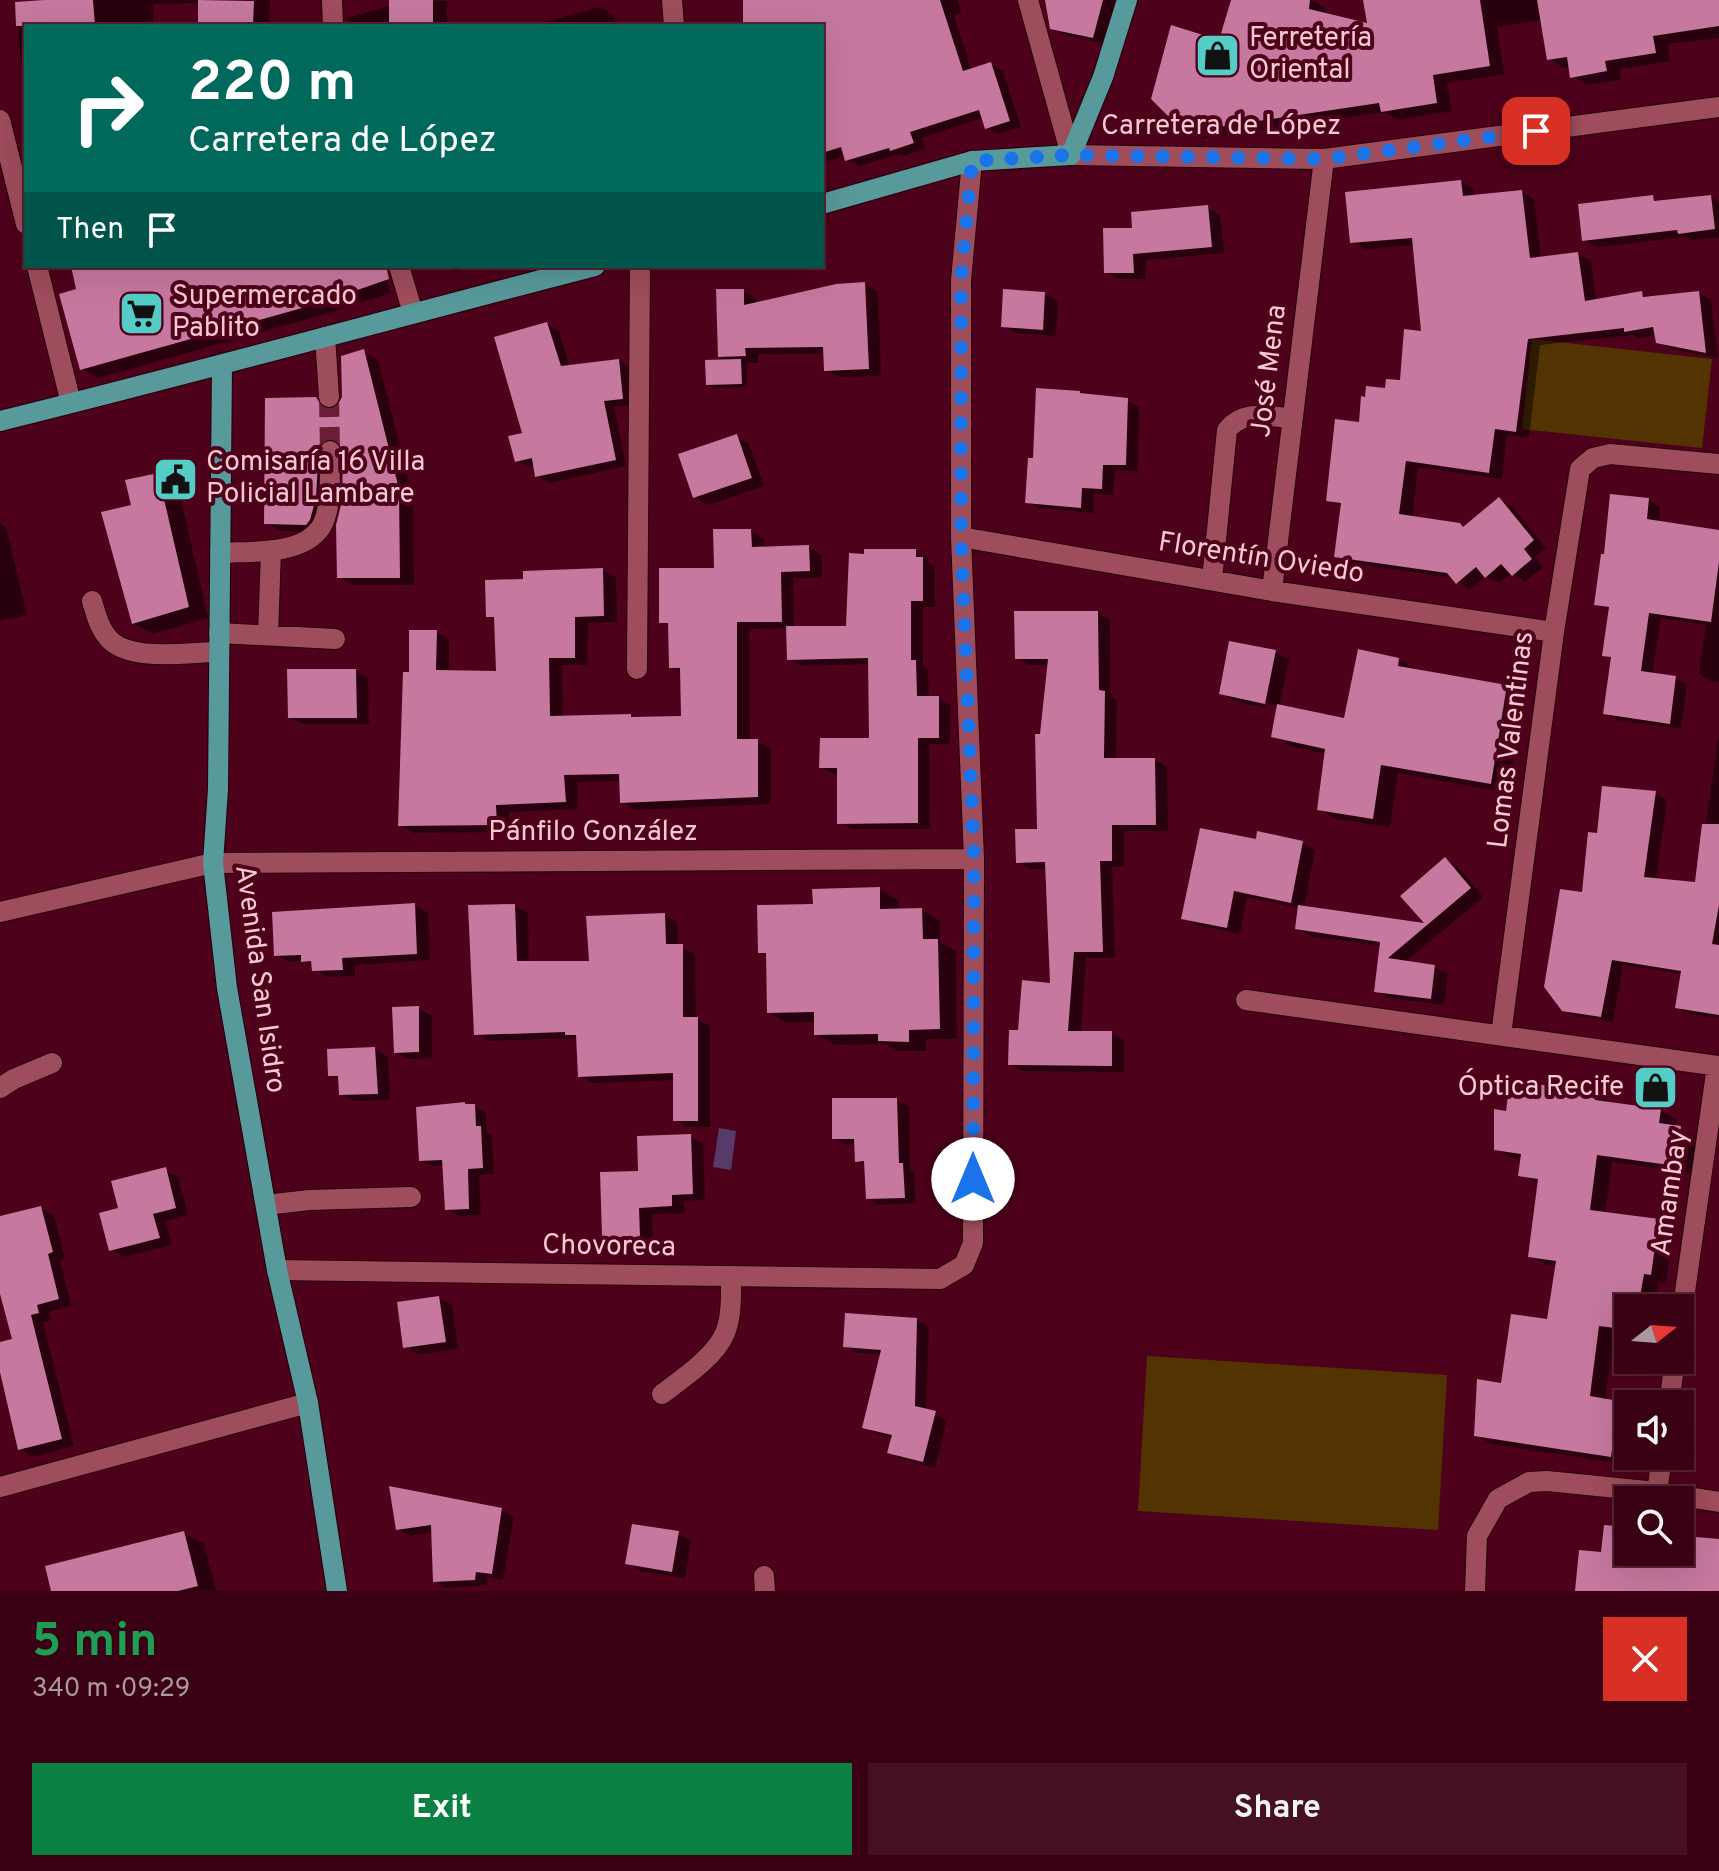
<!DOCTYPE html>
<meta charset="utf-8">
<style>
body{margin:0;font-family:Overpass,sans-serif;background:#451022;color:#f1f3f6;height:100vh;display:flex;flex-direction:column;font-size:30px;white-space:nowrap}
*{box-sizing:border-box;margin:0}
p{font-size:26px;color:#ab97a0}
.icon{flex:none;width:44px;height:44px;fill:none;stroke:currentColor;stroke-width:2;stroke-linecap:round;stroke-linejoin:round}
.map{position:relative;height:1591px;overflow:hidden}
.panel{display:flex;flex-direction:column;background:#3a0114;flex:1}
.panel>*{flex:none}
.banner{position:absolute;left:24px;top:24px;width:800px;height:244px;border-radius:0px;box-shadow:0 8px 32px #0002,0 0 0 2px #542334;background:#00695c;color:#fff;overflow:hidden}
.needle{width:52px;rotate:73deg}
.buttons{position:absolute;left:1614px;top:1294px;display:grid;gap:16px}
.buttons a{display:grid;place-items:center;width:80px;height:80px;border-radius:0px;background:#3a0114;box-shadow:0 8px 32px #0002,0 0 0 2px #542334;font-size:40px}
.pin{position:absolute;display:grid;place-items:center;width:68px;height:68px;color:#fff;margin:-34px;border-radius:16px;box-shadow:0 4px 12px #0006}
.me{position:absolute;width:88px;margin:-44px;rotate:0deg;stroke-linejoin:round;filter:drop-shadow(0 0 6px #0008)}
.turn{display:flex;align-items:center;gap:28px;height:168px;padding:0 32px;font-size:36px}
.turn .icon{width:104px;height:104px;stroke-width:2.5}
.turn b{display:block;font-size:56px;line-height:68px}
.then{display:flex;align-items:center;height:76px;padding:0 32px;background:#0003;gap:16px;font-size:30px}
.round{display:grid;place-items:center;flex:none;width:84px;height:84px;border-radius:0px;background:#451022}
.headline{display:flex;align-items:center;justify-content:space-between;height:136px;padding:0 32px}
h1{font-size:48px;font-weight:700;line-height:60px;color:#1e9e55}
.action{display:flex;gap:16px;margin-top:auto;padding:16px 32px}
.action a{flex:1;height:92px;border-radius:0px;background:#0b8043;color:#fff;font-size:32px;font-weight:700;line-height:92px;text-align:center}
.action a+a{background:#451022;color:#f1f3f6}
.map>svg:first-child{display:block}
.green{fill:#543303}
.water{fill:#563a6a}
.shadow{fill:#0007}
.building{fill:#c6789e}
.lines{fill:none;stroke-linecap:round;stroke-linejoin:round}
.minor-tunnel{stroke:#681f36;stroke-width:20;stroke-dasharray:20 10;stroke-linecap:butt}
.minor-casing{stroke:#250109;stroke-width:22}
.major-casing{stroke:#250109;stroke-width:22}
.minor{stroke:#9e4d5c;stroke-width:20}
.major{stroke:#58999b;stroke-width:20}
.route{stroke:#1a73e8;stroke-width:14;stroke-dasharray:0 25.2}
.labels{text-anchor:middle;dominant-baseline:central;stroke-width:8;stroke-linejoin:round;paint-order:stroke}
.poi-label{font-size:28px;fill:#f8c9cf;stroke:#4e011b;text-anchor:start}
.street-label{font-size:28px;fill:#f8c9cf;stroke:#4e011b}
</style>
<div class="map">
<svg width="1719" height="1591" viewBox="0 0 1719 1591">
<rect width="100%" height="100%" fill="#4e011b"/>
<path class="green" d="M1532,339l180,20 -10,89 -180,-19z
M1147,1356l300,19 -9,155 -300,-19z"/>
<path class="water" d="M719,1128l17,3 -5,39 -18,-3z"/>
<path class="shadow" d="M58,0h212l-1,26h-69v-23l-47,1 1,22h-128v59l-6,-30 -3,-51z
M408,0l39,1v25h-99v-8z
M745,0h213l3,13 -7,2 17,55 20,-6 12,7 18,56 -23,7 -11,-6 -4,-10 -62,20 4,11 -22,7 -3,-2 -41,12 -12,-7 -1,-4 -24,8v-137h-77z
M1047,0h71l-12,44 -41,-9 -14,-7z
M1233,0h78l14,8 -1,6 45,12 -4,-26h354v38l-51,6 2,17 -50,8 1,10 -34,6 -15,-9 -2,-9 -6,1 -15,-9 -7,-39 -45,7 7,47 -57,9 5,28 -54,9 -14,-8 -183,27 -16,-9 36,-88z
M600,7l14,9 3,10h-86z
M1461,182l13,7v8l48,-5 12,7 7,60 37,-5 13,7 5,40 46,-8 9,5 48,-5 12,7 7,58 -47,-9 -13,-7 -2,-7 -17,3 -6,-3 -93,10 -11,93 -22,-3 -5,44 -84,-12 -6,51 53,10 34,-28 13,7 34,41 -11,9 8,10 -18,15 -13,-9 -13,10 -13,-7 -16,14 -17,-12 -104,-15 -13,-7 5,-49 -13,-7 32,-75 27,-35 14,-8 22,-49 -8,-88 -50,4 -13,-7z
M1710,197l9,5v35l-26,3 -6,-3 -90,10 -13,-7 68,-42 9,4z
M1207,207l13,8 4,38 -78,7v19h-27l-13,-7 29,-42z
M73,266h310l7,27 -54,18 -238,67 -16,-9 -3,-78z
M445,266h31l-21,6z
M865,284l13,8 3,84 -42,1 -13,-7v-16h-68v9h-11v24l-33,1 -6,-4 21,-23 -9,-5 23,-65 13,7v6z
M1044,294l14,7 -2,35 -40,-3 -13,-7z
M547,324l12,7 11,36 48,-6 12,6 4,37 -20,3 12,59 -77,17 -12,-7 -2,-11 -7,2 -12,-7z
M364,352l14,8 35,138 1,87h-61l-14,-8 6,-126 -3,-5 -10,7 -12,79 -39,-1 -15,-8 49,-124 16,11h6z
M1080,392l47,8 12,7 -1,64h-23l-2,24 -19,-1 -1,19 -54,-5 -12,-6 8,-41z
M736,436l13,8 15,42 -56,19 -13,-8z
M158,475l20,11 30,132 -55,16 -20,-11 1,-117z
M1649,500l11,7 -1,15 60,10v150l-9,-1 -11,-7 7,-49 -45,-7 -9,57 24,3 11,7 -6,44 -64,-9 -12,-7 8,-54 -9,-5 6,-43 -14,-7z
M0,523l6,4 21,88 -27,6z
M751,531l13,8v10l44,-2 14,8v23h-29l1,50h53l69,-77 12,7v5l7,3v41h-12v59l5,3 1,29h9l13,7 -1,39h-21l1,85h-78l-13,-7v-48h-5l-13,-7 50,-27 -1,-76 -69,2 -12,-8v-30l-40,1 1,112h7l14,7v56l-136,6 -13,-8 -1,-21 -44,1 1,27 -69,3v20l-95,1 -14,-8 11,-151 25,-42 13,7v33l49,1 -2,-53 -8,-4 37,-35 77,-11 14,7 1,45 -29,1 -1,42h-25l1,52 120,1 -1,-44 -11,-7 -1,-40 -9,-5 55,-53z
M1098,613l12,7 1,77 6,3 -1,60h39l12,7 1,64h-44v36h-12l3,91h-29l-5,75h31l12,7v32l-101,-1 -13,-7 10,-32 32,-47 -5,-116h-17l-12,-7 21,-31 3,-95 7,-71h-20l-12,-7z
M1231,643l45,9 13,8 -10,47 66,13 54,-60 17,9 90,18 17,10 -15,96 -110,-20 -8,54 -54,-8 -17,-10 7,-55 -36,-8 -17,-10 5,-27 -20,-12 -2,4 12,7 -34,-7 -13,-8z
M355,671l13,7 1,46h-66l-13,-7z
M1719,734v284l-30,-4 -11,-7 4,-33 -59,-9 -10,57 -37,-6 -12,-7 20,-114 15,-60 57,-42 11,7 -11,81 41,4z
M1257,842l45,1 13,7 -11,58 125,18 -27,-30 43,-37 13,8 25,30 -79,66 30,4 14,7 -4,31 -55,-7 -13,-7 5,-45 -71,-10 -13,-8 3,-20 -53,-11 -7,37 -43,-9 -13,-7z
M879,889l19,11v11l24,-1 18,11v21l16,9 1,88h-31v12h-28l-12,-7 -51,1 -19,-11v-12l-29,1 -18,-11 -1,-55 -8,-5 55,-46z
M415,906l13,7 2,47 -75,5v11l-28,1 -23,-16 -15,1 -14,-8z
M515,906l13,7 1,50h62l74,-48 12,7 1,24 17,8 1,65 14,7v101h-23l-12,-8v-39l-82,3 -13,-7 -1,-35 -4,-3 -86,3 -13,-7z
M419,1008l13,8v42l-23,1 -13,-7z
M375,1049l13,8 2,43 -36,1 -13,-7 -1,-13 -10,-6z
M1595,1093l15,9v2l51,7 15,8 -1,8 21,10 -5,36 -79,-11 -7,52 53,7 15,9 -7,53 -8,-1 -4,26h-26v27l-14,-2 -9,67 14,3 9,5 -2,56 -135,-20 -15,-9 27,-50 45,-63 10,-56 -13,-2 -15,-8 9,-72 -18,-9 2,-15 -12,-2 -15,-9 12,-36z
M897,1100l12,7 1,62 4,3 2,31 -37,2 -11,-7 -2,-32 -9,-6 -1,-16 -10,1 -12,-7z
M475,1106l11,7 1,19 5,3 2,39 -15,1 2,40 -22,1 -12,-7 -2,-43h-13l-12,-6z
M690,1136l13,8 2,56 -21,1 1,12 -33,1 1,29 -36,1 -13,-8 36,-63z
M165,1170l13,7 10,38 -22,6 6,24 -48,12 -14,-8 10,-40z
M40,1208l14,7 11,44 -5,1 11,46 -22,6 2,8 -8,2 31,124 -41,11 -13,-8 -20,-84v-20l14,-4 -14,-80v-43z
M438,1298l14,7 6,44 -40,5 -13,-7z
M917,1320l12,7 -3,84 21,9 -12,48 -33,-9 -12,-7 3,-14 -16,-4 -12,-7 16,-73 -23,-1 -13,-7z
M455,1503l47,7 12,7 -11,63 -15,-3 -1,8 -40,3 -12,-7 -2,-49 -23,4 -12,-7z
M1628,1529v23h22l-2,15 47,3 24,-29v50h-142l26,-37z
M184,1533l20,11 12,47h-163z
M678,1533l13,8 -6,37 -45,-7 -13,-8z"/>
<path class="building" d="M44,0h49l2,26h-79l-1,-24z
M198,0l56,1 -1,25h-55z
M389,0h44v26h-44z
M743,0h197l23,71 28,-9 19,59 -25,8 -6,-19 -69,22 4,11 -24,8 -1,-3 -44,13 -4,-14 -19,6v-127h-79z
M1045,0h58l-10,38 -43,-9z
M1231,0h79l-1,9 58,14 -4,-23h117l10,66 -57,9 4,28 -56,9 -2,-9 -195,29 -33,-33 20,-74 48,15z
M1537,0h182v26l-66,10 3,17 -51,8 2,10 -37,7 -3,-21 -20,3z
M1461,180l2,16 59,-6 8,68 48,-6 7,49 57,-10 1,6 56,-6 7,62 -50,-10 -3,-16 -29,5v-4l-96,11 -12,93 -21,-3 -6,44 -83,-12 -7,53 61,9 3,4 36,-30 35,43 -10,9 8,10 -20,17 -11,-12 -16,14 -9,-11 -20,17 -9,-11 -113,-16 7,-54 -15,-2 9,-82 24,3 2,-26 4,1 1,-11 19,2 1,-9 14,1 4,-51 17,2 -9,-93 -62,5 -5,-51z
M1653,195l1,6 57,-6 4,34 -37,5 -1,-4 -95,11 -4,-37z
M1208,205l4,42 -79,7 1,19h-30l-1,-45h29l-1,-16z
M71,266h315l3,13 -69,24 -240,67 -21,-76 17,-5z
M865,282l4,87 -45,2 -1,-24 -78,1 1,8 -28,1 -2,-68h28v16l92,-21z
M1003,289l42,3 -2,38 -42,-3z
M547,322l14,44 58,-7 4,40 -19,2 12,59 -81,17 -3,-19 -17,4 -7,-26 14,-3 -28,-96z
M364,349l35,140 1,89h-63l-1,-53 6,-24 1,-50 -7,-11 -12,-1 -5,6 -3,53 -6,22 -4,5 -42,-1 1,-126 51,-1 7,11h13l6,-11 -1,-41z
M741,359l1,25 -36,1 -1,-25z
M1036,388l44,3v2l48,5 -2,67h-23l-1,24 -20,-1 -1,20 -56,-5 3,-45h5z
M737,434l15,44 -59,20 -15,-44z
M158,473l31,134 -57,17 -31,-112 30,-7 -6,-25z
M1610,494l39,4 -2,21 72,11v32l-8,60 -62,-9 -8,58 35,5 -6,48 -67,-10 8,-57 -9,-1 7,-49 -15,-2 7,-51h3z
M713,529h38l1,18 57,-2 1,26 -29,1 1,50h-45v117h21v58l-138,6 -1,-29 -55,1 2,27 -70,3 1,20 -99,1 5,-154h6v-42h28l-1,40 60,1 -2,-54h-8l-1,-37 38,-1v-8l80,-3 1,48 -29,1v41h-26l1,58 81,-2v3l50,-1 -1,-48h-11l-1,-45h-9v-55h55z
M864,549h52v8h7v44h-12v59h5l1,36h22v42h-21v85l-81,1v-56h-18l1,-30h49l-1,-80 -81,2 -1,-34h60l3,-73 15,1z
M1014,611h84l1,79 6,1 -1,67h51l1,67h-44v36h-12l3,91h-29l-6,79h44v35l-104,-1 1,-35h9l4,-50 28,3 -5,-121 -29,1 -1,-34h22l-2,-95h5l8,-75h-33z
M1229,641l47,9 -11,54 -46,-10z
M1358,649l41,9 -1,8 109,19 -16,99 -110,-19 -8,54 -56,-9 8,-61 -54,-12 6,-33 67,14z
M287,669h69l1,49h-69z
M1602,786l54,5 -12,86 51,5 7,-58h17v81l-7,39 7,1v70l-44,-7 6,-37 -69,-11 -11,57 -39,-6 -18,-24 16,-98 22,3 6,-60 9,1z
M1200,828l56,11 1,-8 46,10 -12,62 -57,-12 -7,37 -46,-9z
M1445,857l26,31 -83,70 47,7 -4,34 -57,-7 6,-50 -85,-13 3,-24 126,18 -24,-27z
M880,887v22l42,-1 1,31h15l2,90 -31,1v12l-31,-1v-7l-64,1v-23l-47,1 -1,-60h-8l-1,-48 56,-1 -1,-15z
M415,903l2,51 -75,4 1,12 -31,1 -1,-10 -10,1v-7l-27,1 -2,-44z
M515,904l2,57h72l-3,-45 79,-3 1,31h17v73h15v104h-25v-48l-95,4 -2,-42h-11v-3l-91,3 -6,-130z
M419,1006v46l-25,1 -2,-46z
M375,1047l3,47 -39,1 -1,-19h-10l-1,-27z
M1510,1081l86,10 -1,9 66,9 -2,14 22,3 -5,40 -79,-11 -7,55 69,9 -8,56 -7,-1 -6,34h-10v18l-12,-2 -1,4 -16,-2 -9,70 29,5 -8,56 -137,-21 3,-57 24,4 10,-69 36,5 9,-58 -28,-4 10,-78 -20,-3 3,-22 -27,-4v-41l12,2z
M832,1098h65l2,65h4l2,35 -39,1 -2,-38 -9,1 -1,-23h-22z
M465,1102v2h10l1,22h5l2,42 -15,1 1,40 -24,1 -3,-50 -23,1 -3,-54z
M691,1134l2,60 -21,1v11l-33,2 1,29h-38l-2,-65 38,-1 -1,-35z
M166,1167l10,41 -23,6 7,24 -51,13 -10,-38 19,-5 -7,-27z
M41,1206l12,46 -5,2 11,45 -22,6 2,8 -8,2 31,124 -44,11 -18,-78v-30l12,-3 -12,-45v-78z
M439,1296l7,46 -43,6 -6,-46z
M845,1313l72,5 -2,88 21,5 -13,51 -36,-9 5,-18 -30,-7 19,-78 -38,-3z
M389,1486l113,22 -10,66 -16,-2 -1,8 -42,2 -2,-57 -35,5z
M632,1524l47,7 -7,41 -47,-8z
M1604,1525l24,2v25h7l-1,12 59,4 3,-31 23,2v52h-144l4,-41 22,2z
M184,1531l14,55 -20,5h-127l-6,-25z"/>
<g class="lines">
<path class="minor-tunnel" d="M329,397l1,54"/>
<defs>
<path id="minor" d="M332,0l1,26
M672,0l2,26
M1028,0l43,155 253,4 395,-52
M0,120l26,104
M37,266l34,137
M399,266l14,47
M325,337l4,60
M961,537l311,54 282,41
M220,553c30,-2 82,3 101,-26 12,-20 8,-54 9,-76
M1212,580l15,-150c17,-21 41,-13 66,-12
M1272,591l52,-432
M92,601c4,14 8,29 18,39 22,22 80,12 109,12
M219,633l116,6
M268,636l3,-86
M637,669l3,-403
M0,912l213,-49 761,-4 -13,-322v-257l11,-119
M1246,1000l473,66
M1501,1035l53,-403 26,-163 13,-11 17,-4 109,10
M0,1088l14,-9 38,-16
M266,1205l43,-5 102,-3
M277,1270l663,9 24,-14 9,-22 1,-384
M1680,1327l37,-261
M662,1394c20,-15 54,-38 63,-61 7,-17 6,-39 6,-57
M1669,1404l6,-44
M0,1487l308,-84
M1657,1492l5,-36
M764,1576l1,15
M1475,1591l2,-55 21,-37 31,-17 18,-1 110,11 62,10"/>
<path id="major" d="M822,204l150,-43 99,-6 32,-78 24,-77
M222,366l-4,423 -5,74 14,125 50,282 31,133 29,188
M0,421c199,-49 397,-104 595,-155"/>
</defs>
<use href="#minor" class="minor-casing"/>
<use href="#major" class="major-casing"/>
<use href="#minor" class="minor"/>
<use href="#major" class="major"/>
</g>
<g class="lines">
<path class="route" d="M973,1179l1,-320 -13,-322v-257l11,-119 99,-6 253,4 212,-28"/>
</g>
<defs>
<symbol id="shop-square" viewBox="-11 -11 22 22"><rect x="-9" y="-9" width="18" height="18" rx="4" fill="#54cdc7" stroke="#4e011b"/><path d="M-5-2.5h2.3a2.7 3.5 0 0 1 5.4 0H5L5.5 6h-11ZM-1.5-2.5h3a1.5 2.3 0 0 0-3 0Z" fill="#111"/></symbol>
<symbol id="supermarket-square" viewBox="-11 -11 22 22"><rect x="-9" y="-9" width="18" height="18" rx="4" fill="#54cdc7" stroke="#4e011b"/><path d="M-6-5.5h2.5l.6 2H6L4.5 2H-2.5L-4.4-4H-6ZM-1.5 3.2a1.3 1.3 0 1 0 .1 0ZM3 3.2a1.3 1.3 0 1 0 .1 0Z" fill="#111"/></symbol>
<symbol id="civic-square" viewBox="-11 -11 22 22"><rect x="-9" y="-9" width="18" height="18" rx="4" fill="#54cdc7" stroke="#4e011b"/><path d="M-.6-6.5H3V-4.5H.6V-3L4-1V1h2V6H-6V1h2V-1L-.6-3ZM-1.2 2.5V6h2.4V2.5Z" fill="#111"/></symbol>
</defs>
<g fill-rule="evenodd">
<use href="#shop-square" x="1192" y="30" width="51" height="51"/>
<use href="#supermarket-square" x="116" y="288" width="51" height="51"/>
<use href="#civic-square" x="150" y="454" width="51" height="51"/>
<use href="#shop-square" x="1630" y="1062" width="51" height="51"/>
</g>
<g class="labels">
<g class="poi-label">
<text x="1249" y="39">Ferretería<tspan x="1249" dy="32">Oriental</tspan></text>
<text x="172" y="297">Supermercado<tspan x="172" dy="32">Pablito</tspan></text>
<text x="206" y="463">Comisaría 16 Villa<tspan x="206" dy="32">Policial Lambare</tspan></text>
<text x="1624" y="1088" text-anchor="end">Óptica Recife</text>
</g>
<g class="street-label">
<text x="1221" y="127">Carretera de López</text>
<text transform="translate(1270 371) rotate(-83)">José Mena</text>
<text transform="translate(1261 559) rotate(9)">Florentín Oviedo</text>
<text transform="translate(1512 740) rotate(-83)">Lomas Valentinas</text>
<text x="593" y="833">Pánfilo González</text>
<text transform="translate(259 979) rotate(82)">Avenida San Isidro</text>
<text transform="translate(1671 1193) rotate(-82)">Amambay</text>
<text transform="translate(609 1247) rotate(1)">Chovoreca</text>
</g>
</g>
</svg>
<div class="buttons">
<a><svg class="needle" viewBox="-14 -14 28 28"><path d="M0-13l5 13h-10z" fill="#e53935"/><path d="M0 13l5-13h-10z" fill="#ab97a0"/></svg></a>
<a><svg class="icon" aria-label="sound" viewBox="0 0 24 24"><path d="M4 9h4l5-4v14l-5-4H4zM17 9q2 3 0 6"/></svg></a>
<a><svg class="icon" aria-label="search" viewBox="0 0 24 24"><circle cx="10" cy="10" r="6"/><path d="M15 15l6 6"/></svg></a>
</div>
<div class="pin" style="left:1536px;top:131px;background:#d93025"><svg class="icon" aria-label="arrive" viewBox="0 0 24 24"><path d="M6 21V4h12l-3 4 3 4H6"/></svg></div>
<svg class="me" style="left:973px;top:1179px" viewBox="-20 -20 40 40"><circle r="19" fill="#fff"/><path d="M0-13L10 11 0 6-10 11z" fill="#1a73e8"/></svg>
<div class="banner">
<div class="turn"><svg class="icon" aria-label="right" viewBox="0 0 24 24"><path d="M7 20v-9h11M14 6l5 5-5 5"/></svg><div><b>220 m</b>Carretera de López</div></div>
<div class="then">Then<svg class="icon" aria-label="arrive" viewBox="0 0 24 24"><path d="M6 21V4h12l-3 4 3 4H6"/></svg></div>
</div>
</div>
<section class="panel">
<div class="headline"><div><h1>5 min</h1><p>340 m · 09:29</p></div><a class="round" style="background:#d93025;color:#fff"><svg class="icon" aria-label="close" viewBox="0 0 24 24"><path d="M6 6l12 12M18 6L6 18"/></svg></a></div>
<div class="action"><a>Exit</a><a>Share</a></div>
</section>
